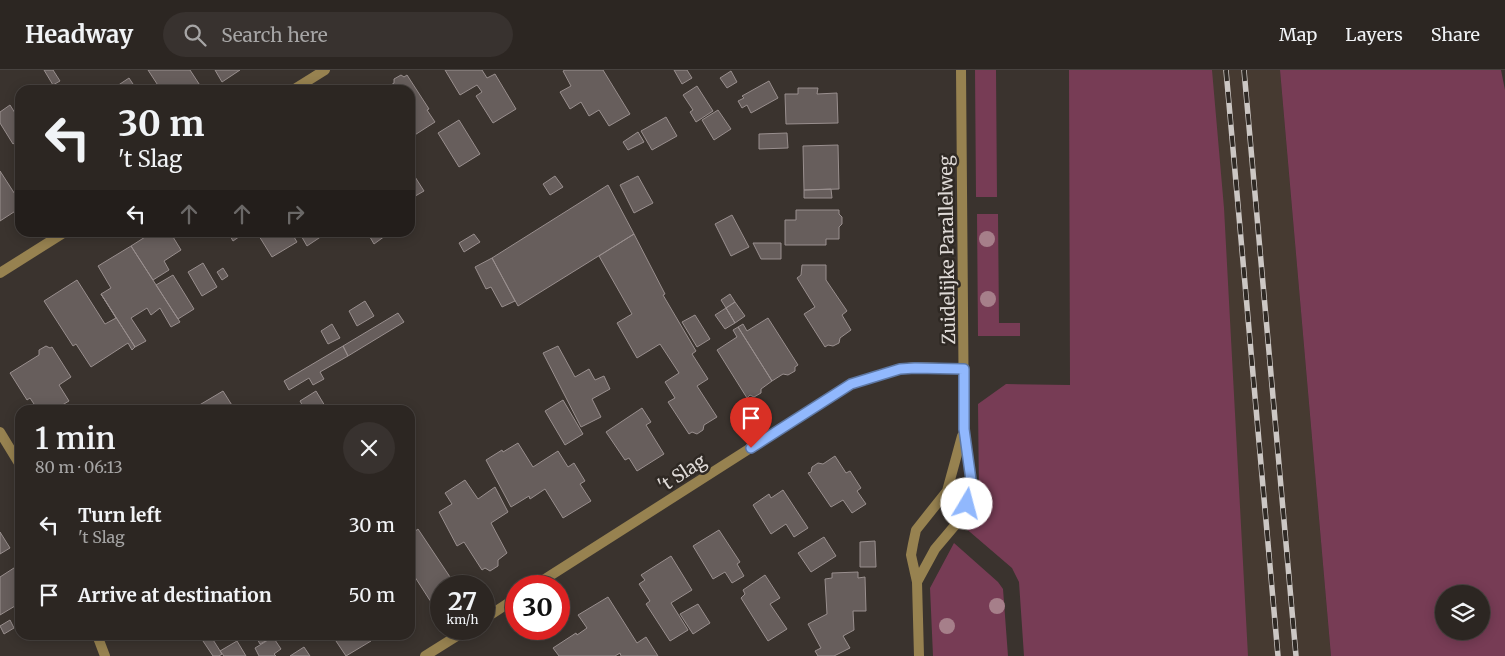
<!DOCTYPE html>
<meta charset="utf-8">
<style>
body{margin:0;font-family:Merriweather,serif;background:#38322f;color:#f1f3f6;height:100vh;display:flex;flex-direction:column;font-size:19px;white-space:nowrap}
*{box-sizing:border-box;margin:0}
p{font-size:16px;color:#a6a5a5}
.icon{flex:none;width:28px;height:28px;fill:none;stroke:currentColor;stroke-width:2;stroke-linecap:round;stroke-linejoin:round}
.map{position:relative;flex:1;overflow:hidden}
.drawer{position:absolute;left:15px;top:335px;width:400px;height:235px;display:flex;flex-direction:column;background:#2c2622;border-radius:15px;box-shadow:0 2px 12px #0003,0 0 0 1px #484340}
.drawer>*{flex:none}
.top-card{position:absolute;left:15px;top:15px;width:400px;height:152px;border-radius:15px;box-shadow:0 2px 12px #0003,0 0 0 1px #484340;background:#2c2622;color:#f1f3f6;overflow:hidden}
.tools{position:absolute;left:1435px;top:515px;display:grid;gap:10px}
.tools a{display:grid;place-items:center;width:55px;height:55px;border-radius:50%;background:#2c2622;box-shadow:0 2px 12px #0003,0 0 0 1px #484340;font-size:25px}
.speed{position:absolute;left:430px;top:505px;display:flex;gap:10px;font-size:25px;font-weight:700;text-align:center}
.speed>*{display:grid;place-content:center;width:65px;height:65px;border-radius:50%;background:#2c2622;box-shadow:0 2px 12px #0003,0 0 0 1px #484340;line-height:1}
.speed small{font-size:12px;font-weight:400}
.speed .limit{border:8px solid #d22;background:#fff;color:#111}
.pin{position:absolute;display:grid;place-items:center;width:42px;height:42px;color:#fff;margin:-51px -21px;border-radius:50% 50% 50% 0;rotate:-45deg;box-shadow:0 0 5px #0007}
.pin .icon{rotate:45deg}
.me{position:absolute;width:55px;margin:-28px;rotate:8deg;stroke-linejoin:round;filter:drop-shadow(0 0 4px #0008)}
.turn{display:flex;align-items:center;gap:18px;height:105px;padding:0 20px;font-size:22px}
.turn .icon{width:65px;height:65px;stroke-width:2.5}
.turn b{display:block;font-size:35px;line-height:42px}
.lanes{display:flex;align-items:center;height:48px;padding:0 20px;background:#0003;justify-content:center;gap:25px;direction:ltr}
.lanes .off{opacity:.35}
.round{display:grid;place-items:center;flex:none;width:52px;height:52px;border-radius:26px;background:#38322f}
.headline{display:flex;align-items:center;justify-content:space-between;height:85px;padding:0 20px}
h1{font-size:30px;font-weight:600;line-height:38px}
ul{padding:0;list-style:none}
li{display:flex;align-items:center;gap:15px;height:70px;padding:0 20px}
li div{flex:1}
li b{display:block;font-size:19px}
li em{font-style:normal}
header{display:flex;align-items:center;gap:30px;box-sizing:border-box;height:70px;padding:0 25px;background:#2c2622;border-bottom:1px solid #484340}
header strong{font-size:24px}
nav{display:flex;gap:28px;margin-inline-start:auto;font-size:18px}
.search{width:350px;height:45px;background:#38322f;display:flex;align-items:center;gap:12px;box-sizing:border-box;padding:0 18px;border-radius:28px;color:#a6a5a5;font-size:19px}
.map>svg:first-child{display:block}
.built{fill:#463a31}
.green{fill:#773c55;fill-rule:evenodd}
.building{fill:#675e5c;stroke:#998f8e}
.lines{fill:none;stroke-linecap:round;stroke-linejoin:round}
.street{stroke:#978250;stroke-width:10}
.rail-casing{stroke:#ccc7c4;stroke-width:5.5}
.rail{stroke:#2f2924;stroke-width:4;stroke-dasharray:11;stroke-linecap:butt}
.tree{fill:#a67f8a}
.route-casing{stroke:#5e78a4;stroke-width:12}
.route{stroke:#91b8fd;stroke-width:9}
.labels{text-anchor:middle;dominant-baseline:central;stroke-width:5;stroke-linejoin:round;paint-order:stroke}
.street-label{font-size:18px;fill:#dfdad7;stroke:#2f2924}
</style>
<header>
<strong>Headway</strong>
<div class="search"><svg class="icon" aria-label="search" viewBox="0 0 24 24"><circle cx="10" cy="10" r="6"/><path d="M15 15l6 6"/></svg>Search here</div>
<nav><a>Map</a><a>Layers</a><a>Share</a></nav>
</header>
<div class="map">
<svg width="1505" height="586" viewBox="0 0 1505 586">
<rect width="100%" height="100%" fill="#3a332e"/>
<path class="built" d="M1194,0h86l51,586h-101z"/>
<path class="green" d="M975,0h21l1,127h-21z
M1069,0h143l12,138 24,448h-224l-5,-74 -7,-14 -49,-42 12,-19 4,-12 -1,-91 28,-20 64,1z
M1280,0h221l4,20v566h-174zM1444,524h37v37h-37z
M977,144h21l1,109h21v13h-42z
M954,473l44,39 5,7 5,67h-75l-3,-68z"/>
<path class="building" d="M44,0h9l7,11 -7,4z
M148,0h42l13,20h-42z
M215,0h25l-18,12z
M445,0h37l5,8 8,-4 21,35 -23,14 -17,-27 6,-4 -5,-7 -17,10z
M565,0h38l27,44 -21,12 -10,-16 -10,6 -8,-14 -11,7 -10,-17 11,-6 -8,-15z
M674,0h13l5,8 -10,6z
M731,1l6,11 -10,6 -7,-10z
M401,5l3,2 3,-2 22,34 -2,1 8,12 -25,16v-48h-26l10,-7v-4z
M129,8l8,12h-26z
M769,11l9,17 -27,15 -4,-8 -5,3 -4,-7 6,-3 -2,-2z
M697,16l16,25 -17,11 -6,-10 3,-2 -10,-15z
M798,18h20l-1,6 20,-1 1,30 -52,1 -1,-30h13z
M10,35l10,16v18l-7,5 -13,-21v-11z
M718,40l13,19 -17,11 -12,-20z
M666,47l11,19 -25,14 -11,-19z
M459,50l21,34 -21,13 -21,-34z
M638,62l6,10 -16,8 -5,-8z
M787,63l1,15 -29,1v-15z
M838,75l1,44 -35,1 -1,-44z
M410,99l14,22 -14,8z
M0,101l20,31v6l-20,13z
M555,106l8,11 -13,8 -7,-11z
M638,106l15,27 -19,10 -14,-28z
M608,115l26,49 -116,72 -26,-48z
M831,119l1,9h-28v-8z
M796,140h43v4l3,3v7l-3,3v12h-13v6h-41v-25h11z
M732,145l17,32 -18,9 -16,-32z
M153,162h17l11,18 -17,11 5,9 -16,10 -22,-34z
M228,162h18l-13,9z
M266,162h25l6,10 -25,15 -13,-21z
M299,162h29l-21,14z
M367,162h16l2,4 -11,8z
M474,164l6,8 -16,10 -5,-9z
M634,164l31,60 -2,1 33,56 -4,3 16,25 -11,7 20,31 -13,8 -1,5 -6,4 -5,-2 -3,2 -21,-32 7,-4 -10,-16 14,-9 -19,-29 -23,14 -20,-35 15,-9 -33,-58z
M753,173h28v16h-20z
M131,176l49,76 -9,5 -11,-19 -9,7 -4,-7 -16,10 15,23 -11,6 -34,-53 10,-6 -13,-22z
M492,188l23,43 -13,6 -11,-20 -5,2 -11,-22z
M203,193l14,24 -15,9 -14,-24z
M802,195h24v15l21,31 -5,4 9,15 -11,8 -1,5 -6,3 -5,-1 -3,2 -21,-33 11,-7 -18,-29 4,-3z
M223,198l5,8 -6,4 -5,-8z
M173,205l21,34 -16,10 -22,-34z
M77,210l28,44 11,-6 -15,-24 34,53 -3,3 -4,-7 -37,24 -15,-23 -3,2 -29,-45z
M730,224l5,8 -9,6 -5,-8z
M365,231l9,15 -17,10 -8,-15z
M735,232l10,14 -10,7 -9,-15z
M726,238l9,15 -10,6 -10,-14z
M398,243l6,9 -56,34 -5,-10z
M695,245l15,24 -13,8 -15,-25z
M768,248l30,47 -3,2v4l-7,4 -5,-1 -11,7 -34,-54 5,-3 4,7z
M332,254l8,14 -12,6 -7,-13z
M738,257l34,54 -11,8v4l-7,4 -4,-2 -3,3 -30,-48 20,-13 -4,-7z
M46,276l4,2 2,-1 19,30 -12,8 10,16 -15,9h-16l-8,-12 -3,2 -17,-27 29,-18v-5z
M343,276l5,10 -28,16 4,7 -11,6 -4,-7 -20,12 -5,-9z
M558,276l17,31 14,-8 6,11 9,-4 6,13 -18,10 9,18 -20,10 -38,-74z
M223,321l12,19h-44z
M316,321l9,15 2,-1 3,5h-25l-5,-9z
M563,330l20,34 -18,11 -20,-34z
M642,338l9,14 -5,3 18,29 -27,17 -8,-13 -4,2 -19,-28z
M518,373l15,24 25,-16 10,16 6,-4 11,18 -5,3 11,17 -28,17 -18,-29 -15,10 -1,-3 -18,11 -25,-47 16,-10 1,2z
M835,386l11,17 4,-2 11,17 -4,3 9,13 -14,9 -9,-13 -12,7 -23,-34 3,-1 1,-5 6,-4 5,1z
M465,410l13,19 17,-12 13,25 -17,11 16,30 -9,7v6l-8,5 -5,-3 -3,2 -18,-28 -7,4 -18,-34 13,-8 -7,-11z
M783,420l25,38 -14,9 -8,-13 -15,10 -18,-29 16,-11 2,4z
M418,459l38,57h-15v10l-10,6 -20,-31 4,-3 -5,-7v-26z
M719,460l21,32 -3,2 7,12 -12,7 -7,-11 -12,7 -20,-33z
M0,462l10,16 -10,6z
M824,467l12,19 -25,16 -13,-19z
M875,471l1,26h-16v-25z
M671,486l21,34 -21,13 17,27 -18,11 -24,-37 4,-3 -11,-17 6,-4 -4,-5z
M17,496l3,6v31l-20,12v-38z
M858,502v6l7,-1 1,34h-13l1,19 -11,6 7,12 -16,8h-16l-3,-5 6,-3 -13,-24 19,-10 -2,-35 7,-1v-5z
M765,505l15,23 -10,6 17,25 -19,12 -27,-43 4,-4 -2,-4z
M608,527l29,46 9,-6 12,19h-37l-1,-3 -5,3h-56l-6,-8 23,-15 1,2 10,-7 -9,-13z
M698,534l12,19 -17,11 -13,-20z
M10,550l4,8 -10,6 -4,-8z
M199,565h11l12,19 -3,2h-6z
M255,565h17l1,2 -13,7z
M332,565h35l4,6 -25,15z
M273,567l8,12 -7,5 2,2h-17l-4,-8z
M237,571l9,15h-22l-4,-5z
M304,577l6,9h-20z"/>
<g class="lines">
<path class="street" d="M293,20l32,-20
M0,203l65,-41
M0,362l20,33
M917,512l18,-33 27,-32 5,-13 4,-24 -7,-51 -3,-359
M534,516l317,-202 49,-15 15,-2 49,2
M484,549l32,-21
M97,565l8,21
M425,586l43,-27
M919,586l-2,-74 -6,-27 2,-11 3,-14 31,-39 15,-55"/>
<defs>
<path id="rail" d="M1226,0l52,586
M1244,0l52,586"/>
</defs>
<use href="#rail" class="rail-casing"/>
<use href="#rail" class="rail"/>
</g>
<g class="tree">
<circle cx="987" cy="169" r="8"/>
<circle cx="988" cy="229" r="8"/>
<circle cx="997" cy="536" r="8"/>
<circle cx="947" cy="556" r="8"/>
</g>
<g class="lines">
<defs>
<path id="route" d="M751,378l100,-64 49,-15 15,-1 49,1v60l7,51 -4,24"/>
</defs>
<use href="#route" class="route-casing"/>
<use href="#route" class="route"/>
</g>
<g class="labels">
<g class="street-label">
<text transform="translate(947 180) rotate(-91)">Zuidelijke Parallelweg</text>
<text transform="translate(682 403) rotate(-33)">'t Slag</text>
</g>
</g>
</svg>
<div class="tools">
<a><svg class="icon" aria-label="layers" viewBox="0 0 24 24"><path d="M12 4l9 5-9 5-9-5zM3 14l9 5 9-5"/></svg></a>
</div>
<div class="speed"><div>27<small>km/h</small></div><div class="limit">30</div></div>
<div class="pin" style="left:751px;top:378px;background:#d93025"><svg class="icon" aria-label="arrive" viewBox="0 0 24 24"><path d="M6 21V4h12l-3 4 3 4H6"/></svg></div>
<svg class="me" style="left:967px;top:434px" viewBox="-20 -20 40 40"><circle r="19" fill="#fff"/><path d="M0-13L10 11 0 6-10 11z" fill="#91b8fd"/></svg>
<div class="top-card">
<div class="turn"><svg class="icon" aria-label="left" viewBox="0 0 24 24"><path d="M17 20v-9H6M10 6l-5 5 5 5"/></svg><div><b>30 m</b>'t Slag</div></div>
<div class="lanes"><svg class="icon" aria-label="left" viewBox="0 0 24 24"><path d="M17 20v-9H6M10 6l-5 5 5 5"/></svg><svg class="icon off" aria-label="ahead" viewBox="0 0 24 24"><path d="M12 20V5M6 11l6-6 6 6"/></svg><svg class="icon off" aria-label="ahead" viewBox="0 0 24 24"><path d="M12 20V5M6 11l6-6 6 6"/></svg><svg class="icon off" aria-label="right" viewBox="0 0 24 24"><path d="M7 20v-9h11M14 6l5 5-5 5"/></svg></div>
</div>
<section class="drawer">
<div class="headline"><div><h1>1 min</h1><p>80 m · 06:13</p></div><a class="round"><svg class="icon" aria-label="close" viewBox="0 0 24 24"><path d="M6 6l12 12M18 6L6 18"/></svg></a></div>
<ul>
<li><svg class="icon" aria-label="left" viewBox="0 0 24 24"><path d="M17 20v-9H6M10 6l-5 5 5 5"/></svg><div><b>Turn left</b><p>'t Slag</p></div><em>30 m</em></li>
<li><svg class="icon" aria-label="arrive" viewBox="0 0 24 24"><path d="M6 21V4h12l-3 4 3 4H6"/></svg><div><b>Arrive at destination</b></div><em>50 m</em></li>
</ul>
</section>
</div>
